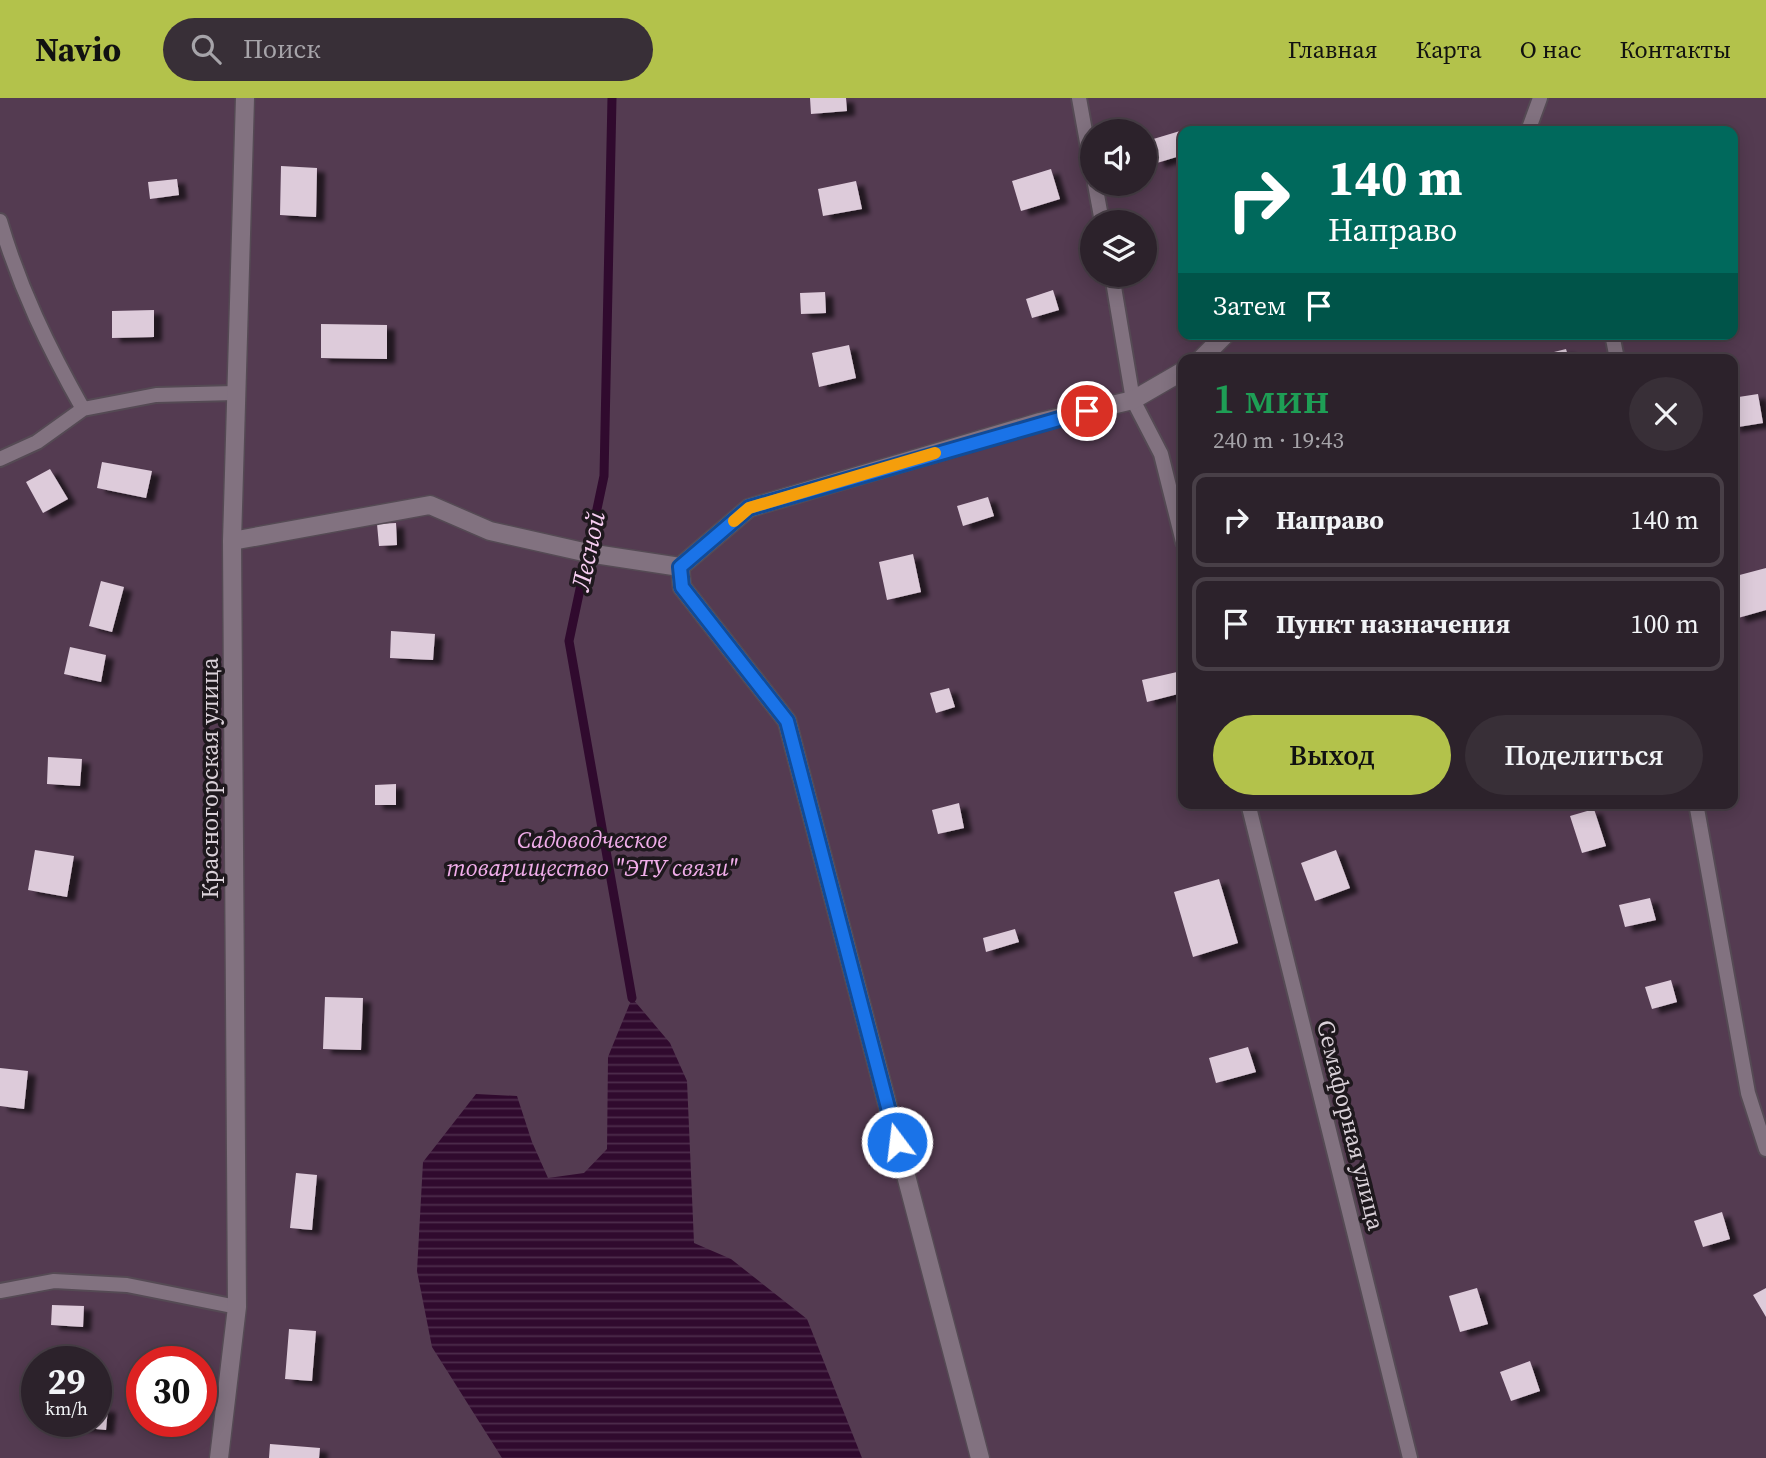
<!DOCTYPE html>
<html lang="ru">
<meta charset="utf-8">
<style>
body{margin:0;font-family:"Source Serif 4",serif;background:#382f37;color:#f1f3f6;height:100vh;display:flex;flex-direction:column;font-size:26px;white-space:nowrap}
*{box-sizing:border-box;margin:0}
p{font-size:23px;color:#a6a4a9}
.icon{flex:none;width:38px;height:38px;fill:none;stroke:currentColor;stroke-width:2;stroke-linecap:round;stroke-linejoin:round}
.map{position:relative;flex:1;overflow:hidden}
.details{position:absolute;left:1178px;top:256px;width:560px;height:455px;display:flex;flex-direction:column;background:#2c222b;border-radius:14px;box-shadow:0 4px 18px #0003,0 0 0 2px #483f47}
.details>*{flex:none}
.banner{position:absolute;left:1178px;top:28px;width:560px;height:214px;border-radius:14px;box-shadow:0 4px 18px #0003,0 0 0 2px #483f47;background:#00695c;color:#fff;overflow:hidden}
.controls{position:absolute;left:1080px;top:21px;display:grid;gap:14px}
.controls a{display:grid;place-items:center;width:77px;height:77px;border-radius:50%;background:#2c222b;box-shadow:0 4px 18px #0003,0 0 0 2px #483f47;font-size:35px}
.speed{position:absolute;left:21px;top:1248px;display:flex;gap:14px;font-size:35px;font-weight:700;text-align:center}
.speed>*{display:grid;place-content:center;width:91px;height:91px;border-radius:50%;background:#2c222b;box-shadow:0 4px 18px #0003,0 0 0 2px #483f47;line-height:1}
.speed small{font-size:18px;font-weight:400}
.speed .limit{border:10px solid #d22;background:#fff;color:#111}
.pin{position:absolute;display:grid;place-items:center;width:60px;height:60px;color:#fff;margin:-30px;border:4px solid #fff;border-radius:50%;box-shadow:0 2px 7px #0007}
.me{position:absolute;width:77px;margin:-38px;rotate:345deg;stroke-linejoin:round;filter:drop-shadow(0 0 5px #0008)}
.turn{display:flex;align-items:center;gap:24px;height:147px;padding:0 35px;font-size:32px}
.turn .icon{width:91px;height:91px;stroke-width:2.5}
.turn b{display:block;font-size:49px;line-height:60px}
.then{display:flex;align-items:center;height:66px;padding:0 35px;background:#0003;gap:14px;font-size:26px}
.round{display:grid;place-items:center;flex:none;width:74px;height:74px;border-radius:37px;background:#382f37}
.overview{display:flex;align-items:center;justify-content:space-between;height:119px;padding:0 35px}
h1{font-size:42px;font-weight:600;line-height:52px;color:#1e9e55}
.action{display:flex;gap:14px;margin-top:auto;padding:14px 35px}
.action a{flex:1;height:80px;border-radius:42px;background:#b3c24b;color:#111;font-size:28px;font-weight:600;line-height:80px;text-align:center}
.action a+a{background:#382f37;color:#f1f3f6}
ul{padding:0;list-style:none}
li{display:flex;align-items:center;gap:21px;height:94px;margin:0 14px 10px;padding:0 21px;border:4px solid #483f47;border-radius:14px}
li div{flex:1}
li b{display:block;font-size:26px}
li em{font-style:normal}
header{display:flex;align-items:center;gap:42px;box-sizing:border-box;height:98px;padding:0 35px;background:#b3c24b;color:#111}
header strong{font-size:33px}
nav{display:flex;gap:38px;margin-inline-start:auto;font-size:24px}
.search{width:490px;height:63px;background:#382f37;display:flex;align-items:center;gap:18px;box-sizing:border-box;padding:0 24px;border-radius:38px;color:#a6a4a9;font-size:26px}
.map>svg:first-child{display:block}
.garden{fill:#543b51;fill-rule:evenodd}
.water{fill:url(#water-rules)}
.lines{fill:none;stroke-linecap:round;stroke-linejoin:round}
.stream{stroke:#300a2e;stroke-width:9}
.building{fill:#ddcbda;filter:url(#shadow)}
.lane-casing{stroke:#554a54;stroke-width:18}
.street-casing{stroke:#554a54;stroke-width:21}
.lane{stroke:#827280;stroke-width:14}
.street{stroke:#827280;stroke-width:18}
.route-casing{stroke:#114b97;stroke-width:18}
.route{stroke:#1a73e8;stroke-width:12}
.slow{stroke:#f59e0b;stroke-width:12}
.labels{text-anchor:middle;dominant-baseline:central;stroke-width:7;stroke-linejoin:round;paint-order:stroke}
.street-label{font-size:24px;fill:#dad1d9;stroke:#1e181d}
.park-label{font-size:24px;font-style:italic;fill:#f1adea;stroke:#1e181d}
.water-label{font-size:26px;font-style:italic;fill:#f7cef2;stroke:#1e181d}
</style>
<header>
<strong>Navio</strong>
<div class="search"><svg class="icon" aria-label="search" viewBox="0 0 24 24"><circle cx="10" cy="10" r="6"/><path d="M15 15l6 6"/></svg>Поиск</div>
<nav><a>Главная</a><a>Карта</a><a>О нас</a><a>Контакты</a></nav>
</header>
<div class="map">
<svg width="1766" height="1360" viewBox="0 0 1766 1360">
<defs>
<pattern id="water-rules" width="6" height="5" patternUnits="userSpaceOnUse" patternTransform="scale(1.75)"><rect width="6" height="5" fill="#300a2e"/><path d="M0 2.5h6" fill="none" stroke="#4d2d4c"/></pattern>
<filter id="shadow"><feDropShadow dx="8" dy="4.5" stdDeviation="2" flood-color="#0009"/></filter>
</defs>
<rect width="100%" height="100%" fill="#3b2d39"/>
<path class="garden" d="M0,0h1766v1360h-1766zM1092,33h52v53h-52zM1183,33h549v203h-549zM1092,124h52v53h-52zM1183,261h549v444h-549zM37,1264h59v59h-59zM142,1264h59v59h-59z"/>
<path class="water" d="M632,900l38,45 17,38 7,162 37,16 76,60 55,139h-360l-70,-111 -15,-76 6,-109 53,-68 41,2 15,46 16,36 36,-5 23,-24 1,-92z"/>
<g class="lines">
<path class="stream" d="M612,0l-8,378 -35,165 63,357"/>
</g>
<path class="building" d="M810,0h36l1,13 -36,3z
M1180,33l3,24 -26,8 -7,-23z
M281,68l36,2 -1,49 -36,-2z
M1051,71l9,30 -39,12 -9,-30z
M177,81l2,16 -29,4 -2,-17z
M856,83l6,28 -39,7 -5,-27z
M1053,192l6,20 -27,8 -6,-19z
M825,194l1,21 -25,1 -1,-21z
M154,212v27l-42,1v-27z
M321,226l66,1v34l-66,-1z
M849,247l7,33 -37,9 -7,-34z
M1566,251l3,10h-26l-1,-4z
M1758,296l5,29 -31,5v-30z
M102,364l50,9 -6,27 -49,-10z
M50,371l18,30 -25,14 -17,-31z
M988,399l6,19 -31,10 -6,-20z
M396,425l1,22 -18,1 -2,-22z
M913,456l8,38 -34,8 -8,-38z
M1766,470v42l-28,8 -6,-18v-23z
M101,483l23,6 -12,45 -23,-6z
M391,533l44,3 -2,26 -43,-2z
M70,549l36,8 -5,27 -37,-8z
M1177,574l5,21 -35,9 -5,-22z
M949,590l6,19 -19,6 -6,-20z
M48,659l34,2 -2,27 -33,-2z
M396,686v21h-21v-20z
M959,705l5,25 -26,6 -6,-24z
M1594,711l12,37 -24,7 -12,-37z
M35,752l39,6 -7,41 -39,-7z
M1336,752l14,38 -35,13 -14,-38z
M1219,781l19,64 -45,14 -19,-65z
M1650,800l6,22 -31,7 -6,-22z
M1015,831l4,13 -33,10 -3,-14z
M1671,882l6,22 -25,7 -7,-22z
M325,899l38,1 -2,52 -38,-1z
M1248,949l8,25 -40,11 -7,-25z
M0,970l28,3 -4,38 -24,-3z
M296,1075l21,2 -5,55 -22,-2z
M1722,1114l8,27 -27,8 -9,-26z
M1477,1190l11,36 -28,8 -11,-36z
M1766,1190v29l-13,-22z
M52,1207l32,1 -1,21 -32,-2z
M289,1231l27,2 -4,50 -27,-2z
M1530,1263l10,30 -29,10 -11,-29z
M96,1309l12,1 -2,22 -39,-4 1,-5h28z
M270,1346l50,4 -1,10h-50z"/>
<g class="lines">
<defs>
<path id="lane" d="M1079,0l13,72
M1528,33l12,-33
M1095,86l7,38
M0,123c20,68 48,126 83,188
M1112,177l21,125 28,54 22,88
M1612,236l5,25
M0,361l37,-17 46,-33 73,-14 79,-2
M1248,705l162,655
M1696,705l52,290 18,56
M0,1193l54,-10 73,4 110,22"/>
<path id="street" d="M1201,261l25,-25
M232,443l198,-36 60,26 98,22 92,14 69,-59 291,-86 93,-22 50,-29
M680,469l2,20 105,134 193,737
M219,1360l18,-151 -5,-766 13,-443"/>
</defs>
<use href="#lane" class="lane-casing"/>
<use href="#street" class="street-casing"/>
<use href="#lane" class="lane"/>
<use href="#street" class="street"/>
</g>
<g class="lines">
<defs>
<path id="route" d="M897,1044l-110,-421 -105,-134 -2,-20 69,-59 338,-97"/>
</defs>
<use href="#route" class="route-casing"/>
<use href="#route" class="route"/>
<path class="slow" d="M734,423l15,-13 186,-55"/>
</g>
<g class="labels">
<g class="street-label">
<text transform="translate(209 680) rotate(-90)">Красногорская улица</text>
<text transform="translate(1351 1027) rotate(76)">Семафорная улица</text>
</g>
<g class="park-label">
<text x="592" y="741">Садоводческое<tspan x="592" dy="28">товарищество "ЭТУ связи"</tspan></text>
</g>
<g class="water-label">
<text transform="translate(588 453) rotate(-78)">Лесной</text>
</g>
</g>
</svg>
<div class="controls">
<a><svg class="icon" aria-label="sound" viewBox="0 0 24 24"><path d="M4 9h4l5-4v14l-5-4H4zM17 9q2 3 0 6"/></svg></a>
<a><svg class="icon" aria-label="layers" viewBox="0 0 24 24"><path d="M12 4l9 5-9 5-9-5zM3 14l9 5 9-5"/></svg></a>
</div>
<div class="speed"><div>29<small>km/h</small></div><div class="limit">30</div></div>
<div class="pin" style="left:1087px;top:313px;background:#d93025"><svg class="icon" aria-label="arrive" viewBox="0 0 24 24"><path d="M6 21V4h12l-3 4 3 4H6"/></svg></div>
<svg class="me" style="left:897px;top:1044px" viewBox="-20 -20 40 40"><circle r="17" fill="#1a73e8" stroke="#fff" stroke-width="3"/><path d="M0-11L8 9 0 5-8 9z" fill="#fff"/></svg>
<div class="banner">
<div class="turn"><svg class="icon" aria-label="right" viewBox="0 0 24 24"><path d="M7 20v-9h11M14 6l5 5-5 5"/></svg><div><b>140 m</b>Направо</div></div>
<div class="then">Затем<svg class="icon" aria-label="arrive" viewBox="0 0 24 24"><path d="M6 21V4h12l-3 4 3 4H6"/></svg></div>
</div>
<section class="details">
<div class="overview"><div><h1>1 мин</h1><p>240 m · 19:43</p></div><a class="round"><svg class="icon" aria-label="close" viewBox="0 0 24 24"><path d="M6 6l12 12M18 6L6 18"/></svg></a></div>
<ul>
<li><svg class="icon" aria-label="right" viewBox="0 0 24 24"><path d="M7 20v-9h11M14 6l5 5-5 5"/></svg><div><b>Направо</b></div><em>140 m</em></li>
<li><svg class="icon" aria-label="arrive" viewBox="0 0 24 24"><path d="M6 21V4h12l-3 4 3 4H6"/></svg><div><b>Пункт назначения</b></div><em>100 m</em></li>
</ul>
<div class="action"><a>Выход</a><a>Поделиться</a></div>
</section>
</div>
